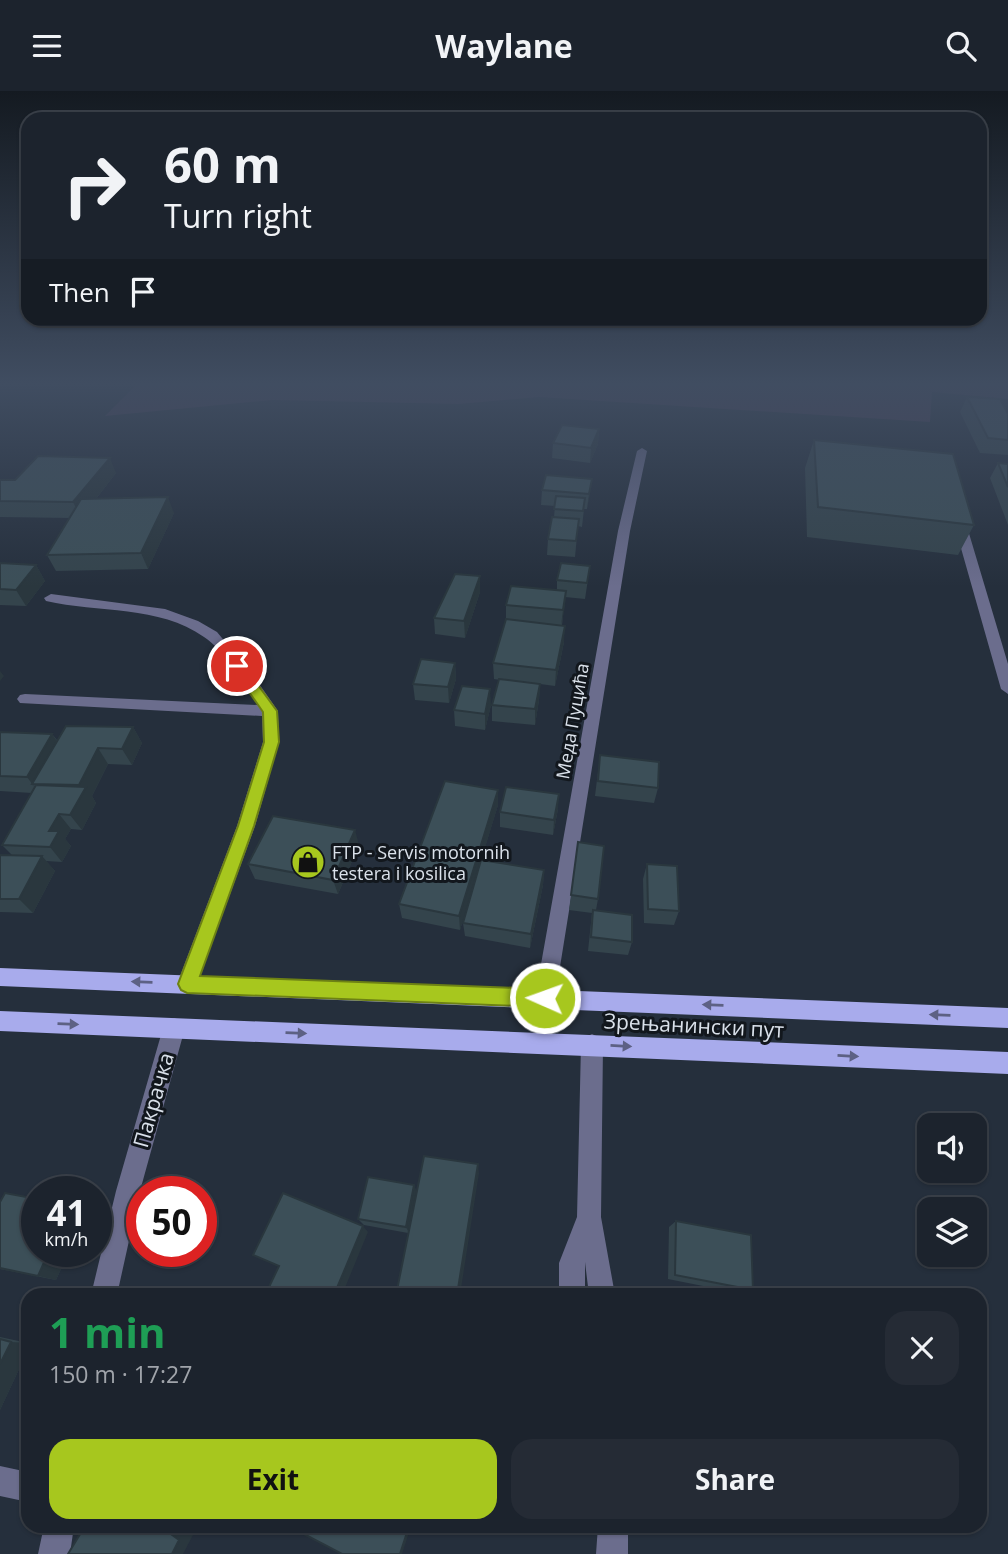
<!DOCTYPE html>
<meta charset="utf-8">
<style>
body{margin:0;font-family:"Open Sans",sans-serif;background:#252b35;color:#f1f3f6;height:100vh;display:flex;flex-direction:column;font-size:26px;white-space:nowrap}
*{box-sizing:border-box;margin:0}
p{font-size:23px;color:#a0a4aa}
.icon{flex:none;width:38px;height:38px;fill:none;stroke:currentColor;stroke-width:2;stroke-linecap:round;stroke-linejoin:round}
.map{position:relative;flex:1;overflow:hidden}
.panel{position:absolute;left:21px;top:1197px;width:966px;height:245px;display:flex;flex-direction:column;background:#1c232d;border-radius:21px;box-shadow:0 2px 5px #0004,0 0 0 2px #3a4049}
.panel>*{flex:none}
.banner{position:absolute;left:21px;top:21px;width:966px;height:214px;border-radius:21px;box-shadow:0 2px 5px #0004,0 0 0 2px #3a4049;background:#1c232d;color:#f1f3f6;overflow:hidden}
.tools{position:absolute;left:917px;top:1022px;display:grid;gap:14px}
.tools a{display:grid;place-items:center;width:70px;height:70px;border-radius:14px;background:#1c232d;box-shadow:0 2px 5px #0004,0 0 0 2px #3a4049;font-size:35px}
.speed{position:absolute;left:21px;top:1085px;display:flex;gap:14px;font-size:35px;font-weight:700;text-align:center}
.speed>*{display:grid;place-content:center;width:91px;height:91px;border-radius:50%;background:#1c232d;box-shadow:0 2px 5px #0004,0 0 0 2px #3a4049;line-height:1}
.speed small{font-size:18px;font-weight:400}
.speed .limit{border:10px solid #d22;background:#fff;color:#111}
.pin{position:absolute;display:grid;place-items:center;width:60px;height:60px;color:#fff;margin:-30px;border:4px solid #fff;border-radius:50%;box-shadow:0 2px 7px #0007}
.me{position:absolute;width:77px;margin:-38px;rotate:272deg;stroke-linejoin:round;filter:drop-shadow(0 0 5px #0008)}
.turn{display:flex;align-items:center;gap:24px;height:147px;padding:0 28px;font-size:32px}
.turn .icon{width:91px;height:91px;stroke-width:2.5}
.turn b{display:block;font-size:49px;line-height:60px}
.then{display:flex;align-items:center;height:66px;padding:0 28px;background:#0003;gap:14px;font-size:26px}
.round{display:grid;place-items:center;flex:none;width:74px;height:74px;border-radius:21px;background:#252b35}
.headline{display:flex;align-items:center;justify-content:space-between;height:119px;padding:0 28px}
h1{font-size:42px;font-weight:700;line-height:52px;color:#1e9e55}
.primary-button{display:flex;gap:14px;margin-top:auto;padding:14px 28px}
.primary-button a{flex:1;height:80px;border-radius:21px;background:#a7c71e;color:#111;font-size:28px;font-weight:700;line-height:80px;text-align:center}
.primary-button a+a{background:#252b35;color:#f1f3f6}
header{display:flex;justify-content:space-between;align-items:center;height:91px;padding:0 28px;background:#1c232d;font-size:32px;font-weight:700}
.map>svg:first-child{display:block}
.green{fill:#483b54}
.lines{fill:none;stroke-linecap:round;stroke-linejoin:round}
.minor{fill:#6b6d8d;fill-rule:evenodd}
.major{fill:#a8abec;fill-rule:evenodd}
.wall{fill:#34444c}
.shaded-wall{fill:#2a373e}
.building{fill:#3c4f58;stroke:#2a373e;stroke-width:2}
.oneway{fill:#5d6184}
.route{fill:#a7c71e;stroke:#6d8114;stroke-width:2}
.labels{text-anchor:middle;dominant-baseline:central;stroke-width:6;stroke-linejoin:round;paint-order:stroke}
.street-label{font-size:18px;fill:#dae1ea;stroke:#12171d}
.poi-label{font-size:18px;fill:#dae1ea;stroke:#12171d;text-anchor:start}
.near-street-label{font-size:21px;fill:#dae1ea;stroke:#12171d}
</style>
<header><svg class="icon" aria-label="menu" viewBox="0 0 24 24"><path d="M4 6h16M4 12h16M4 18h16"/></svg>Waylane<svg class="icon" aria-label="search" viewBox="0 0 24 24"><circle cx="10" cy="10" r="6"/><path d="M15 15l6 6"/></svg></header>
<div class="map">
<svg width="1008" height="1463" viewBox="0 0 1008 1463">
<rect width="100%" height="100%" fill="#252f3c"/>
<path class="green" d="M139,291h869v17l-76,-7 -2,30 -391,-25 -80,7 -186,-4 -168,16z"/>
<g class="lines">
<path class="minor" d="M642,357l5,3 -17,80 -75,467 -3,7 -7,3 -7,-3 -3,-7 83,-467 19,-80z
M959,425l6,4 43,144v30l-7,-5 -48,-169z
M51,503l114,15 33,12 19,11 38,46 23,33 1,31 -24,84 -58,158 -3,7 -7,3 -7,-3 -3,-7 60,-158 26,-84 -1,-26 -242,-13 -3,-4 3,-4 5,-1 233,11c-13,-20 -34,-55 -54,-68 -45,-32 -106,-24 -158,-36l-2,-3z
M174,927l8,3 3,7 -45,163 -23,104h-26l25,-104 47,-163 3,-7z
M592,943l8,4 3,7 -2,172 14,78h-26l-4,-33v33h-26v-32l18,-46 4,-172 3,-7z
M0,1375l28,6v30l-28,-6z
M44,1435h30l-4,28h-32z
M598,1435h30v28h-32z"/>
<path class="major" d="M0,877l1008,40v20l-1008,-42z
M0,920l1008,41v22l-1008,-43z"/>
</g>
<path class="wall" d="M967,306l41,17v41l-28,-2 -20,-41z
M599,338l-1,15 -8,19 -38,-5 1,-15z
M814,349l160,85 -16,30 -151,-18 -2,-69z
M998,372l10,1v61l-18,-47z
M116,382l-20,26 78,14 -26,56 -92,2 -9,-16 23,-37 -70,-1v-37h15z
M592,388l-5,30h-3l-2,18 -4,-1 -3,31 -28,-2 1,-16 6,-22 1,-11 -14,-1 1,-15z
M0,472l36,2 9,16 -19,25 -26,-1z
M590,475l-5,33 -20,-2 -3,28 2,17 -9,44 -15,-2 -1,16 -4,25 -43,-4v-16l8,-25 -6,-1 -1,-16 13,-44v-14l51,-15v-10z
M480,501l-15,46 -30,-4 -1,-16z
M455,572l1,16 -7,24 -34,-3 -2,-16z
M491,614l-6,25 -30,-4 -1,-16z
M133,636l9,16 -10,22 -24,-1 -16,32 4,7 -14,27 -11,-1 -6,10 6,7 -9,16 -16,-1 9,10 -22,42 -33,-1v-57h12l-10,-10 30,-52 -32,-2v-59l52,2 5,6z
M600,664l58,33 -4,15 -59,-7z
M498,699v15l-17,55 63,10 -1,15 -13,63 -65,-12 -2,-13 11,-41 -14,48 -58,-12 -3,-14z
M558,718l-5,26 -53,-8v-15z
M578,751l20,57 -2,11 36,32 -4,13 -40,-4 4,-38 -23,-3z
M359,754l-21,49 -83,-15 -7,-15z
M647,773l32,47 -5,14 -30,-2 -1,-44z
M479,1082l-71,60 -44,-8 -6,-6 59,-28z
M0,1111l37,49h32l-13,29 -56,-11z
M676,1130l77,69 -10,4 -75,-15 1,-52z
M0,1246l28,6v7l-28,60z"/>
<path class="shaded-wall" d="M599,338l-1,15 -8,19 1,-15z
M110,367l6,15 -35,45 -8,-16z
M592,388l-2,15 -3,15 2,-15z
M168,406l6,16 -26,56 -7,-16z
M36,474l9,16 -19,25 -10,-16z
M480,485v16l-15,46 -1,-17z
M566,500l-1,16 -4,19 2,-16z
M565,535l-1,16 -9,44 1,-16z
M455,572l1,16 -7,24 -1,-16z
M0,580l4,5 -4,5z
M540,593l-1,16 -4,25v-16z
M490,598l1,16 -6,25v-16z
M133,636l9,16 -10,22 -10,-16z
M52,643l11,16 -31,34 7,9 -12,-16z
M98,657l10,16 -16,32 4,7 -14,27 -12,-15 13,-23 -4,-7z
M498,699v15l-38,125 -1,-14z
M559,703l-1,15 -5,26 1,-15z
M59,723l12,15 -6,10 6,7 -9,16 -12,-15 -1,-16z
M355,739l4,15 -21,49 -5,-14z
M42,765l13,15 -22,42 -14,-14z
M544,779l-1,15 -13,63 1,-14z
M478,1073l1,9 -19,122h-3z
M414,1094l3,7 -8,41 -3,-6z
M363,1135l5,6 -26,63h-8z
M49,1160h20l-13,29 -18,-4z
M11,1251l17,1v7l-28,60v-46z
M160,1435h24l10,7 -11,21h-11z
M409,1435h2l-9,28h-2z"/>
<path class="building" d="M967,306l33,2 8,15v26l-20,-2z
M562,334l37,4 -8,19 -38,-5z
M814,349l139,14 21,71 -156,-18z
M38,365l72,2 -37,44 -73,-1v-21h15z
M998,372l10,1v23z
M546,384l46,4 -3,15 -47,-4z
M556,405l29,2 -2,13 -29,-2z
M168,406l-27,56 -94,2 34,-56z
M552,426l27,2 -3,22 -28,-2z
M0,472l36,2 -20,25 -16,-1z
M561,472l29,3 -3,17 -30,-3z
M455,483l25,2 -16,45 -30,-3z
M511,495l55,5 -3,19 -57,-5z
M506,528l59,7 -9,44 -63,-7z
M421,568l34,4 -7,24 -35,-3z
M499,588l41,5 -5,25 -43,-4z
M462,595l28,3 -5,25 -31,-4z
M66,635l67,1 -11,22 -24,-1 -19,37 -47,-1z
M0,641l52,2 -25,43 -27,-1z
M600,664l59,7 -1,26 -60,-7z
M445,690l53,9 -39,126 -60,-12z
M36,694l50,2 -16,28 -11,-1 -10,17h10l-9,16 -48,-2z
M506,696l53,7 -5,26 -54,-8z
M273,725l82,14 -22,50 -85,-16z
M578,751l26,4 -6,53 -27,-4z
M0,764l42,1 -23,43h-19z
M481,769l63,10 -13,64 -68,-11z
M647,773l30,2 2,45 -31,-2z
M593,819l39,5v27l-41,-5z
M424,1065l54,8 -21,131h-61z
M368,1086l46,8 -8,42 -48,-8z
M5,1102l32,6v52h12l-11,25 -38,-8v-66z
M283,1102l80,33 -29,69h-48l-17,-8 10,-21 -26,-11z
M676,1130l75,14 2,55 -78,-15z
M0,1248l11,3 -11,22z
M85,1435h75l19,14 -7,14h-104z
M302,1435h107l-9,28h-58l-42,-22z"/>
<defs><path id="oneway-solid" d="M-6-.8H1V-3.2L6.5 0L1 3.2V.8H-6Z" transform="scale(1.75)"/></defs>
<g class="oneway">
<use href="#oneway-solid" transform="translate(142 891) rotate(-178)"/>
<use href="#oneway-solid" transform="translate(713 914) rotate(-178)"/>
<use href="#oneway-solid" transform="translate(940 924) rotate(-178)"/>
<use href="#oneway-solid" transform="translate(68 933) rotate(2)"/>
<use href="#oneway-solid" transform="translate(296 942) rotate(2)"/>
<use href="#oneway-solid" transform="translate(621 955) rotate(3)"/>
<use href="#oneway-solid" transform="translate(848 965) rotate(3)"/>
</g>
<linearGradient id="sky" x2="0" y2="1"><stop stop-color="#141a21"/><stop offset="0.59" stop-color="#404d61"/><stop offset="1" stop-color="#404d61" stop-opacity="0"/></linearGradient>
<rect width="1008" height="496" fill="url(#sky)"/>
<path class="route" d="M237,570l5,2 35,48 2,31 -25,84 -54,150 345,13 6,2 3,7 -3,6 -6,3 -358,-14 -6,-3 -3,-6 60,-158 26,-84 -1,-30 -32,-46z"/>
<defs>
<symbol id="shop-disc" viewBox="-11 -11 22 22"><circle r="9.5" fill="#a7c71e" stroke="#12171d"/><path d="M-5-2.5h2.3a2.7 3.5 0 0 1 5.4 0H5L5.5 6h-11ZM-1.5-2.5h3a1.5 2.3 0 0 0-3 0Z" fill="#111"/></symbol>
</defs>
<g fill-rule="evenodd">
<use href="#shop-disc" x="289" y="752" width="38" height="38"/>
</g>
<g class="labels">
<g class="street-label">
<text transform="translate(572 630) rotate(-80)">Меда Пуцића</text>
</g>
<g class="poi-label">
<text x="332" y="761">FTP - Servis motornih<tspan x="332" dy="21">testera i kosilica</tspan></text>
</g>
<g class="near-street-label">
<text transform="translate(694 934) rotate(3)">Зрењанински пут</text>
<text transform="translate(153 1009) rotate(-74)">Пакрачка</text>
</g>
</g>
</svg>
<div class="tools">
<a><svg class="icon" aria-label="sound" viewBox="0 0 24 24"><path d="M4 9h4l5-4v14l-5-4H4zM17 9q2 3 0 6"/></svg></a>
<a><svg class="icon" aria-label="layers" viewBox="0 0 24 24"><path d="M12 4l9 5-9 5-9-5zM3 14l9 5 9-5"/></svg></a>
</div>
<div class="speed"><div>41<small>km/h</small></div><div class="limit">50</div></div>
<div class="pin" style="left:237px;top:575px;background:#d93025"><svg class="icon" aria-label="arrive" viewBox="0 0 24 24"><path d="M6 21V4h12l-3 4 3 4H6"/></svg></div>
<svg class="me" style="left:545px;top:907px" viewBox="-20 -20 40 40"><circle r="17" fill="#a7c71e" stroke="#fff" stroke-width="3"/><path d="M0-11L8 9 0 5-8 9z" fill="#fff"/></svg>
<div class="banner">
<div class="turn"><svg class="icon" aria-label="right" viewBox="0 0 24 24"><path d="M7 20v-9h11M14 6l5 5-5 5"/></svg><div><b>60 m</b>Turn right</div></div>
<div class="then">Then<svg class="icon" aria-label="arrive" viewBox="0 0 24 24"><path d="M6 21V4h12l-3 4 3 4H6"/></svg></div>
</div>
<section class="panel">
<div class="headline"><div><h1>1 min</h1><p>150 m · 17:27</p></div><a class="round"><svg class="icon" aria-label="close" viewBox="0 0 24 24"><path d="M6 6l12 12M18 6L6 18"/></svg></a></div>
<div class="primary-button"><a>Exit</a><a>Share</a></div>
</section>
</div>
